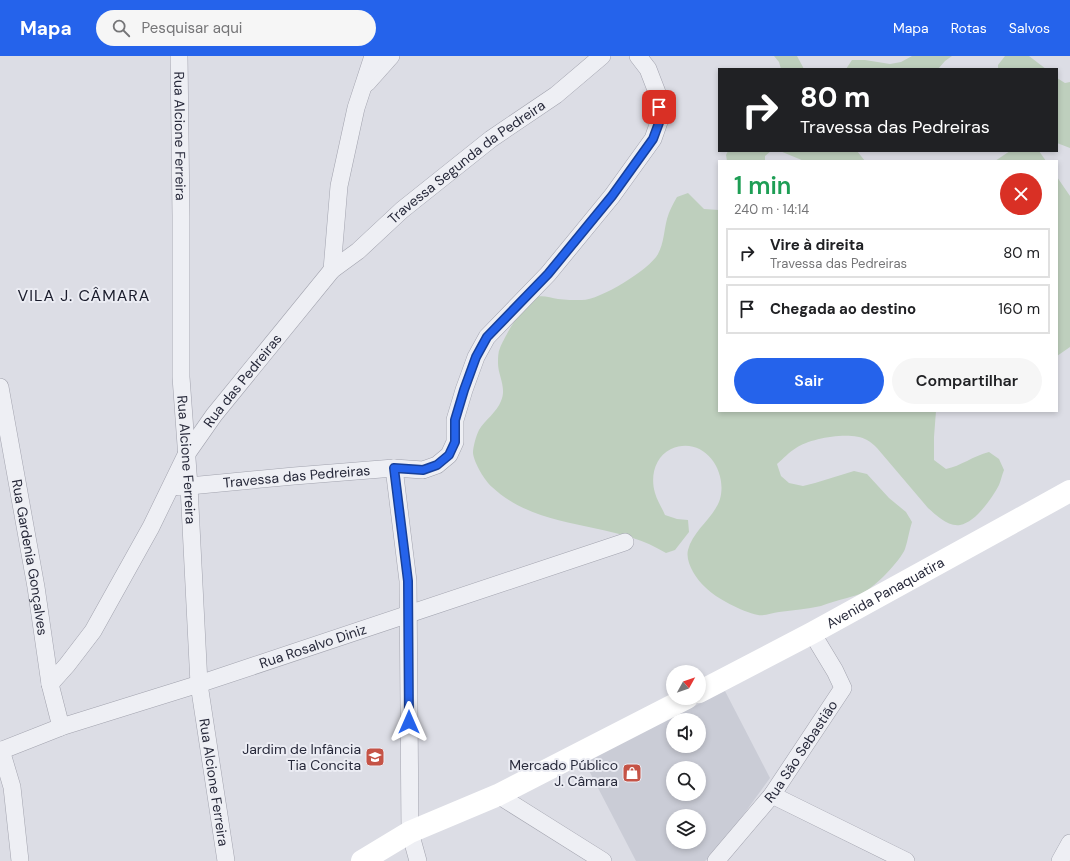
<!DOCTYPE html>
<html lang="pt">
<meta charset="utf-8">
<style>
body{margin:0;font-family:"DM Sans",sans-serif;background:#f6f6f6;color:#202124;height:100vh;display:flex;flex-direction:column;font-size:15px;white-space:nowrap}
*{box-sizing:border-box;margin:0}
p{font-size:13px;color:#757577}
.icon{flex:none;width:22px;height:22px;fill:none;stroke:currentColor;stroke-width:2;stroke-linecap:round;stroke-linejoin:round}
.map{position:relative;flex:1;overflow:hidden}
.side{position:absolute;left:718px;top:104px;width:340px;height:252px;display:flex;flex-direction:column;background:#fff;border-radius:0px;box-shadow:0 2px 6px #0003}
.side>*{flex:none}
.top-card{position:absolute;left:718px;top:12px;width:340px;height:84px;border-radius:0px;box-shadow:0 2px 6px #0003;background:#202124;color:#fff;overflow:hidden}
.needle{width:26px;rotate:50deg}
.controls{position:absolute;left:666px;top:609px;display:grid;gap:8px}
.controls a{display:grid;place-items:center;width:40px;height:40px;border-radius:50%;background:#fff;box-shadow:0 2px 6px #0003;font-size:20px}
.pin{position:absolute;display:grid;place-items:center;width:34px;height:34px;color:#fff;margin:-17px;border-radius:8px;box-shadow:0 2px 6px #0006}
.me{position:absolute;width:44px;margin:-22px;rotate:0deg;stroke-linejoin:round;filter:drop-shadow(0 0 3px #0008)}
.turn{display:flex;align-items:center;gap:14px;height:84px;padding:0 16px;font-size:18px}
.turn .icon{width:52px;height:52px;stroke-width:2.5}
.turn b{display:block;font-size:28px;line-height:34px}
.round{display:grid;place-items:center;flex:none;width:42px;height:42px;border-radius:21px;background:#f6f6f6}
.overview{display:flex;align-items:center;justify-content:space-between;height:68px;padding:0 16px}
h1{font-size:24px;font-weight:600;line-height:30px;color:#1e9e55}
.cta{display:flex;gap:8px;margin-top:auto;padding:8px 16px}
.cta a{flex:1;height:46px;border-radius:24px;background:#2563eb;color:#fff;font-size:16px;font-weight:600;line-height:46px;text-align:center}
.cta a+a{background:#f6f6f6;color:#202124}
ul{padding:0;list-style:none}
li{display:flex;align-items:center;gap:12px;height:50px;margin:0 8px 6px;padding:0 8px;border:2px solid #e0e0e0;border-radius:0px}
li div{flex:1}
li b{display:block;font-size:15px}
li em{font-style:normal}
header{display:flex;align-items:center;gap:24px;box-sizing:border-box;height:56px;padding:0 20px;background:#2563eb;color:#fff}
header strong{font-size:19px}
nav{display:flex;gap:22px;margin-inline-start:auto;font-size:14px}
.search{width:280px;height:36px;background:#f6f6f6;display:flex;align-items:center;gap:10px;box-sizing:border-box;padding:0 14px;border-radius:22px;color:#757577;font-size:15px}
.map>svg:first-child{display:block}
.built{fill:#caccd6;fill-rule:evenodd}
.green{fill:#becfbd}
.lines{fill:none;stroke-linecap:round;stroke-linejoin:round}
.minor-casing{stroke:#a2a3ae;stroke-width:18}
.minor{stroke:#eeeff4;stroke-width:17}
.secondary{stroke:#fff;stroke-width:22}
.route-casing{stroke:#184099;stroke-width:10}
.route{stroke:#2563eb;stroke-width:7}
.labels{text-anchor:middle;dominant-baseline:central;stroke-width:4;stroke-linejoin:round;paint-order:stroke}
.street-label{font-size:14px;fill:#27293a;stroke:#ebecf3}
.poi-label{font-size:14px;fill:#27293a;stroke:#ebecf3;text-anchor:end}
.quarter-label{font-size:16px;letter-spacing:1px;fill:#191b2b;stroke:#ebecf3}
</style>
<header>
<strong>Mapa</strong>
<div class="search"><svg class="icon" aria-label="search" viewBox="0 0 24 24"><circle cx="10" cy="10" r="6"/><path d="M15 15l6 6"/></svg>Pesquisar aqui</div>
<nav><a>Mapa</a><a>Rotas</a><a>Salvos</a></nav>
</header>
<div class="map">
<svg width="1070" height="805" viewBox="0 0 1070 805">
<rect width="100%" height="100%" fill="#dcdde5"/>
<path class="built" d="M725,635l45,87 -52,72 -13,11h-69l-52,-100zM673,664h26v26h-26zM673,712h26v26h-26zM673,760h26v26h-26z"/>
<path class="green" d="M774,0h23l7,13h-23l-2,-7z
M912,0h40l-7,5 -7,8h-92l6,-9h13l25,4 11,-2z
M1005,0h24l17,13h-48v-4z
M1057,22l8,5 5,-1v66l-13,-5z
M728,95h43l-6,5v5h-38l-1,-6z
M780,95h77l8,10h-61z
M1010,95h29l7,10h-51z
M1057,121l13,19v151l-13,9z
M688,137l16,16 15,1v201h217l-2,26v23l12,9c15,-3 27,-13 43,-17l10,7 5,11c-2,5 -3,10 -5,15 -7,13 -23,37 -39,40 -12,2 -24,-10 -32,-17l-51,-60c-3,-3 -6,-6 -10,-8 -16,-9 -56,-2 -71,8 -7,4 -13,11 -19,16l4,12 8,7 14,3 12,-3 39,-12 13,3 22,24 17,14 6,10c-3,9 -4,18 -7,27 -5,12 -29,37 -41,43 -5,3 -12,4 -17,6 -9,2 -18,5 -26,8 -14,3 -28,4 -42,6 -7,1 -15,4 -21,3 -17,-4 -41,-16 -53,-28 -9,-8 -20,-25 -17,-37 5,-20 26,-32 32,-51 8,-29 -17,-64 -49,-50 -16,8 -21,27 -16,44 2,7 7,15 10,22l12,4 11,1 1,12 -14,18 -9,3c-53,-33 -126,-21 -174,-66 -7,-6 -18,-24 -19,-34 0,-6 3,-17 6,-23 6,-10 18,-18 22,-29 6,-14 -3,-25 -3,-38 0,-5 0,-11 2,-15 5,-12 23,-44 34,-50 7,-4 16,0 24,1 7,1 16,1 24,1 18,0 67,-30 76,-46 6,-11 6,-24 9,-35 2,-8 6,-15 10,-22z"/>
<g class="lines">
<defs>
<g id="minor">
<path id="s1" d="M179,0l2,160v161l8,109 10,198 27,177"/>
<path d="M367,27l24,-27"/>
<path d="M332,214l7,-84 17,-78 17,-52"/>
<path id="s2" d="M0,331l36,200 14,97 11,43"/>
<path d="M394,412l14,113 2,251 8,29"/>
<path id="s3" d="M179,431l115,-11 100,-8 29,2 14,-5 12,-10 6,-13v-22l9,-30 12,-33 11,-20 61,-63 64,-78 41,-57 7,-20 -2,-24 -10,-26 -10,-13"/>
<path id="s4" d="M50,628l17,-19 26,-34 58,-104 35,-72 28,-40 118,-145 26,-19 44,-41 89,-71 65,-44 46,-39"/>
<path d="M1,694l11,37 8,74"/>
<path id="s5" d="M0,695l61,-24 138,-43 426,-142"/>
<path d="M498,739l105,66"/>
<path d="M772,739l134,66"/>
<path id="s6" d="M716,805l56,-66 71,-107 -8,-17 -23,-38"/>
<path d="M1060,805l10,-18"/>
</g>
</defs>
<use href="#minor" class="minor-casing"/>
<use href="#minor" class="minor"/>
<g class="secondary">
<path id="s7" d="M699,636l113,-59 258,-142"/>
<path d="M362,805l48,-29 88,-37 189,-97"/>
</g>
</g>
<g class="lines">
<defs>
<path id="route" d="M409,666l-1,-141 -14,-113 29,2 14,-5 12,-10 6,-13v-22l9,-30 12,-33 11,-20 61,-63 64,-78 41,-57 7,-19 -1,-13"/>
</defs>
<use href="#route" class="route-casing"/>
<use href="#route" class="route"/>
</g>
<defs>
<symbol id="school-square" viewBox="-11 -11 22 22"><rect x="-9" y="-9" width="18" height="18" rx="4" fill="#c55346" stroke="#ebecf3"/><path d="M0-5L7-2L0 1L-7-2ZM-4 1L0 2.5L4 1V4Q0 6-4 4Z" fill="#fff"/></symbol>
<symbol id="shop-square" viewBox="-11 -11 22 22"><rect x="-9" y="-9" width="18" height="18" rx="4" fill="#c55346" stroke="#ebecf3"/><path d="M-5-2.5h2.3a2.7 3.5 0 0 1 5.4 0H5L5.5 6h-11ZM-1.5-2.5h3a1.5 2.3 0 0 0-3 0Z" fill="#fff"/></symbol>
</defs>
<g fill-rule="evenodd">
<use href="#school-square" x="364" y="690" width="22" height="22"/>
<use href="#shop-square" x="621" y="706" width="22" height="22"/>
</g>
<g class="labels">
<g class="street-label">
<text stroke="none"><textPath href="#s1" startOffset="80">Rua Alcione Ferreira</textPath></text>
<text stroke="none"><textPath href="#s4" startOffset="676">Travessa Segunda da Pedreira</textPath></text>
<text stroke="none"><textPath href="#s4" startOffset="361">Rua das Pedreiras</textPath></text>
<text stroke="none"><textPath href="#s1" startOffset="404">Rua Alcione Ferreira</textPath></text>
<text stroke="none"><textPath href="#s3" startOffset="118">Travessa das Pedreiras</textPath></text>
<text stroke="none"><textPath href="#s2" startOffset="173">Rua Gardenia Gonçalves</textPath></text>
<text stroke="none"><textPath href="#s7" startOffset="211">Avenida Panaquatira</textPath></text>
<text stroke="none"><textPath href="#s5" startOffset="330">Rua Rosalvo Diniz</textPath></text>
<text stroke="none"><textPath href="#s6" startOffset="139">Rua São Sebastião</textPath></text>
<text stroke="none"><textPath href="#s1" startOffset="728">Rua Alcione Ferreira</textPath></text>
</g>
<g class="poi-label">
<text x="361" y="693">Jardim de Infância<tspan x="361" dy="16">Tia Concita</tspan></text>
<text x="618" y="709">Mercado Público<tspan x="618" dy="16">J. Câmara</tspan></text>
</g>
<g class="quarter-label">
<text x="84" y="239">VILA J. CÂMARA</text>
</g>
</g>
</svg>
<div class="controls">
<a><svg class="needle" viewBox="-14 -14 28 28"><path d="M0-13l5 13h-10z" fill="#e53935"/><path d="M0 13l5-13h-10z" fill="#757577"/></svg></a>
<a><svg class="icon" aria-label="sound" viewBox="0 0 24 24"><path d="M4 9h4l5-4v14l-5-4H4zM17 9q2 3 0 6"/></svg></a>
<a><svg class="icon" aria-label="search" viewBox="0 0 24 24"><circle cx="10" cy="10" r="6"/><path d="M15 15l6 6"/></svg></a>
<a><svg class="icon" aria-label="layers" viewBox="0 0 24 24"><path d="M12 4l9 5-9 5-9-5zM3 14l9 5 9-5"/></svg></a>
</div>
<div class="pin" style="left:659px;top:51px;background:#d93025"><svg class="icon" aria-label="arrive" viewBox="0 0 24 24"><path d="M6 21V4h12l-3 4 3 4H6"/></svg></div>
<svg class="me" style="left:409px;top:666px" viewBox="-20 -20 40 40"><path d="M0-17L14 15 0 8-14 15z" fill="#2563eb" stroke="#fff" stroke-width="4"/></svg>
<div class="top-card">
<div class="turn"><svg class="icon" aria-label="right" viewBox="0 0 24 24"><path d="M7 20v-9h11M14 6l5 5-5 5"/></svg><div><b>80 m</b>Travessa das Pedreiras</div></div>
</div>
<section class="side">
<div class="overview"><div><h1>1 min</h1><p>240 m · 14:14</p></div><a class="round" style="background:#d93025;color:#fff"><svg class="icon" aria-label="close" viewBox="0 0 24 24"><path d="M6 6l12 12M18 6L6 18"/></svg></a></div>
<ul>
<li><svg class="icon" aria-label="right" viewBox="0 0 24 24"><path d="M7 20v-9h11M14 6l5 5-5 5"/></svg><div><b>Vire à direita</b><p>Travessa das Pedreiras</p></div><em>80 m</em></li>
<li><svg class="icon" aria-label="arrive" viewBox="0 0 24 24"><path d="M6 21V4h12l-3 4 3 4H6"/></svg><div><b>Chegada ao destino</b></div><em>160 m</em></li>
</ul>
<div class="cta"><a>Sair</a><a>Compartilhar</a></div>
</section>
</div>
